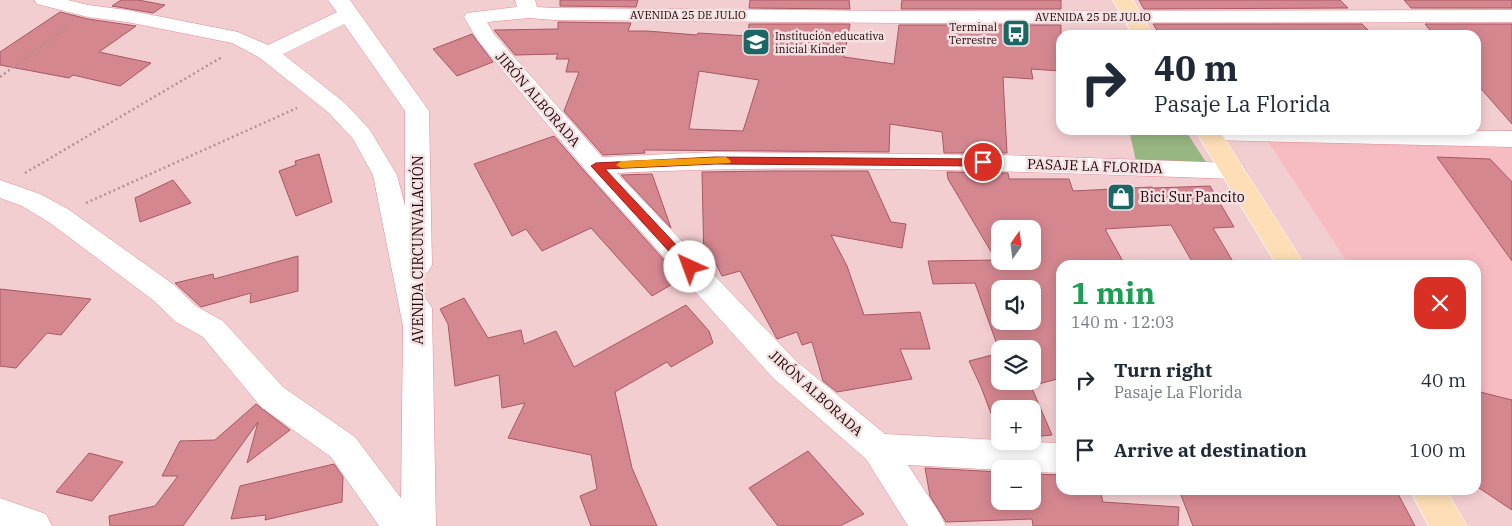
<!DOCTYPE html>
<meta charset="utf-8">
<style>
body{margin:0;font-family:"IBM Plex Serif",serif;background:#f6f6f7;color:#1f2937;height:100vh;display:flex;flex-direction:column;font-size:19px;white-space:nowrap}
*{box-sizing:border-box;margin:0}
p{font-size:16px;color:#747a83}
.icon{flex:none;width:28px;height:28px;fill:none;stroke:currentColor;stroke-width:2;stroke-linecap:round;stroke-linejoin:round}
.map{position:relative;flex:1;overflow:hidden}
.panel{position:absolute;left:1056px;top:260px;width:425px;height:235px;display:flex;flex-direction:column;background:#fff;border-radius:15px;box-shadow:0 2px 12px #0003}
.panel>*{flex:none}
.banner{position:absolute;left:1056px;top:30px;width:425px;height:105px;border-radius:15px;box-shadow:0 2px 12px #0003;background:#fff;color:#1f2937;overflow:hidden}
.needle{width:32px;rotate:14deg}
.tools{position:absolute;left:991px;top:220px;display:grid;gap:10px}
.tools a{display:grid;place-items:center;width:50px;height:50px;border-radius:10px;background:#fff;box-shadow:0 2px 12px #0003;font-size:25px}
.pin{position:absolute;display:grid;place-items:center;width:42px;height:42px;color:#fff;margin:-21px;border:2px solid #fff;border-radius:50%;box-shadow:0 1px 5px #0007}
.me{position:absolute;width:55px;margin:-28px;rotate:317deg;stroke-linejoin:round;filter:drop-shadow(0 0 4px #0008)}
.turn{display:flex;align-items:center;gap:18px;height:105px;padding:0 15px;font-size:22px}
.turn .icon{width:65px;height:65px;stroke-width:2.5}
.turn b{display:block;font-size:35px;line-height:42px}
.round{display:grid;place-items:center;flex:none;width:52px;height:52px;border-radius:15px;background:#f6f6f7}
.headline{display:flex;align-items:center;justify-content:space-between;height:85px;padding:0 15px}
h1{font-size:30px;font-weight:800;line-height:38px;color:#1e9e55}
ul{padding:0;list-style:none}
li{display:flex;align-items:center;gap:15px;height:70px;padding:0 15px}
li div{flex:1}
li b{display:block;font-size:19px}
li em{font-style:normal}
.map>svg:first-child{display:block}
.built{fill:#f7bcc2}
.green{fill:#98b681}
.building{fill:#d58790;stroke:#a75863;fill-rule:evenodd}
.lines{fill:none;stroke-linecap:round;stroke-linejoin:round}
.street-casing{stroke:#e28c97;stroke-width:1}
.primary-casing{stroke:#fff;stroke-width:1}
.path{stroke:#b39194;stroke-width:2.5;stroke-dasharray:2 3;stroke-linecap:butt}
.street{fill:#fff;fill-rule:evenodd}
.primary{fill:#fddeb6;fill-rule:evenodd}
.route{fill:#d93025;stroke:#8d1f18}
.slow{fill:#f59e0b}
.labels{text-anchor:middle;dominant-baseline:central;stroke-width:5;stroke-linejoin:round;paint-order:stroke}
.far-street-label{font-size:11px;fill:#210409;stroke:#f4e1e2}
.far-poi-label{font-size:11px;fill:#210409;stroke:#f4e1e2;text-anchor:end}
.street-label{font-size:14px;fill:#210409;stroke:#f4e1e2}
.poi-label{font-size:14px;fill:#210409;stroke:#f4e1e2;text-anchor:start}
</style>
<div class="map">
<svg width="1512" height="526" viewBox="0 0 1512 526">
<rect width="100%" height="100%" fill="#f3ced1"/>
<path class="built" d="M1265,137l247,8v360l-36,-45v-195h-127z"/>
<path class="green" d="M1129,130h56l21,32 -70,-1z"/>
<path class="building" d="M121,0h17l27,5 -12,8 -41,-7z
M560,0h78l-2,7 -76,-1z
M750,0h99l1,9 -101,-1z
M902,0h159v9h-160z
M1139,0h201l8,8 -204,1z
M1404,0h108v8h-101z
M60,12l28,7 48,7 -37,26 52,11 -31,23 -47,-11 -4,3 -69,-13v-13z
M558,22l73,1 -3,8h19l50,4 1,-2 50,3 1,-12h101l-6,33 50,7 5,-39h162v46l-30,-2 2,10 -30,-2 4,76h-63l-2,-21 -52,-8 -1,28 -245,-2 1,3 -42,2 -39,-44 15,-39h-13l3,-13h-13l2,-5 -43,1 -21,-25 64,-1zM699,71l60,9 -16,51 -54,-2z
M1153,24h209l11,11h-213z
M1425,24h87v100l-36,-41v-48h-42z
M472,34l21,28 -36,14 -24,-27z
M554,136l32,37 95,106 -29,17 -61,-68 -49,23 -16,-22 -14,7 -38,-72z
M319,154l13,48 -36,14 -17,-45 17,-6 -1,-4z
M1437,157l53,2 22,23v79z
M772,171h96l23,51 15,2 -4,24 -71,-13 16,31 17,49 56,-3 10,37h-30l12,30 -75,13 -14,-11 -11,-39 -10,3 -5,-13 -20,7 -37,-68 -18,5 -8,-16 -8,4 -2,-2 -2,-90z
M947,172l61,1 1,6h60l4,12 79,-4 1,1 57,-2 24,41 -21,1 22,37h-41l-23,-40 -66,4 20,36h-64v113l-30,8 21,49 -20,2v-28h-32v28l-19,-50 -12,-26 31,-8 -25,-70 -42,1 -5,-23 68,-1 -48,-81zM1000,229h32v32h-32zM1000,289h32v32h-32zM1000,349h32v32h-32z
M652,174l19,54 -50,-53z
M173,180l18,23 -51,19 -5,-24z
M298,256v35l-48,12 1,-10 -50,14 -26,-24 38,-9 1,5z
M0,289l91,10 -30,36 -14,-2 -31,35 -16,-2z
M464,298l24,40 33,-8 3,14 32,-13 18,36 112,-62 23,26 4,12 -42,24 -4,-5 -52,30 17,76 25,58h-66l-11,-30 17,-7 -6,-34 -83,-17 17,-35 -23,5 -3,-33 -44,11 -7,-62 -8,-15z
M1476,391l36,9v110l-36,-24z
M256,404l34,26 -43,33 11,-41 -75,104h-73l-1,-10 46,-10 23,-30h-16l18,-35 35,-1z
M808,451l56,63 -24,12h-62l-29,-38z
M89,453l34,9 -31,39 -36,-9z
M334,464l9,13 -1,25 -77,18 1,-5 -35,4 9,-33z
M925,468l75,4v29h32v-27l29,1v15h39l3,12 76,5 -1,19h-145l-1,-7 -86,3 -16,-26z
M1179,490h217l19,36h-222z"/>
<g class="lines">
<defs>
<path id="street" d="M34,0h34l20,5 39,5 111,22 30,13 69,-33 -9,-12h22l79,111 3,154 -4,7 -7,3 5,24 6,9 4,218h-57l-48,-69 -70,-50 -58,-70 -27,-15 -23,-22 -103,-77 -28,-17 -22,-8v-18l40,14 28,15 105,75 23,22 27,15 60,66 72,50 46,61 2,-172 -30,-151 -20,-36 -24,-26 -69,-55 -28,-15 -105,-21 -39,-5 -51,-13zM344,24l61,87v95l-8,-31 -27,-45 -25,-27 -62,-49z
M515,0h20l2,7 17,1 347,3 611,-1v12l-611,1 -347,-3 -25,-2 -42,4 7,12 108,123 113,-5 287,3 232,8 9,2 3,6 -3,6 -9,2c-205,-7 -411,-16 -617,-6l178,187 90,74 115,6v1l61,2v30l-29,-1v-3l-32,1 -92,-5 32,49 6,12h-38l-42,-67 -93,-81 -186,-206 -109,-131 -14,-24 3,-4 50,-6z
M1197,130l315,1v16l-304,-7 -8,-3 -4,-5z
M0,498l46,16 6,12h-52z"/>
<path id="primary" d="M1113,0h20l20,35h-20z
M1195,130h24l86,135h-28z
M1410,490h36l21,36h-38z"/>
</defs>
<use href="#street" class="street-casing"/>
<use href="#primary" class="primary-casing"/>
<path class="path" d="M0,77l66,-49
M25,173l197,-116
M86,203l211,-95"/>
<use href="#street" class="street"/>
<use href="#primary" class="primary"/>
</g>
<path class="route" d="M715,157l268,2 5,3 -5,4 -268,-2 -110,5 89,95 2,3 -6,5 -4,-2 -95,-104 5,-3z"/>
<path class="slow" d="M726,157l5,4 -1,2 -109,5 -5,-3 5,-4z"/>
<defs>
<symbol id="bus-square" viewBox="-11 -11 22 22"><rect x="-9" y="-9" width="18" height="18" rx="4" fill="#1a6765" stroke="#f4e1e2"/><path d="M-5-6H5V4H4V6H2V4H-2V6H-4V4H-5ZM-3.5-4V0h7V-4ZM-3.5 1.2v1.5H-2V1.2ZM2 1.2v1.5H3.5V1.2Z" fill="#fff"/></symbol>
<symbol id="school-square" viewBox="-11 -11 22 22"><rect x="-9" y="-9" width="18" height="18" rx="4" fill="#1a6765" stroke="#f4e1e2"/><path d="M0-5L7-2L0 1L-7-2ZM-4 1L0 2.5L4 1V4Q0 6-4 4Z" fill="#fff"/></symbol>
<symbol id="shop-square" viewBox="-11 -11 22 22"><rect x="-9" y="-9" width="18" height="18" rx="4" fill="#1a6765" stroke="#f4e1e2"/><path d="M-5-2.5h2.3a2.7 3.5 0 0 1 5.4 0H5L5.5 6h-11ZM-1.5-2.5h3a1.5 2.3 0 0 0-3 0Z" fill="#fff"/></symbol>
</defs>
<g fill-rule="evenodd">
<use href="#bus-square" x="1000" y="17" width="32" height="32"/>
<use href="#school-square" x="740" y="26" width="32" height="32"/>
<use href="#shop-square" x="1105" y="181" width="32" height="32"/>
</g>
<g class="labels">
<g class="far-street-label">
<text x="688" y="15">AVENIDA 25 DE JULIO</text>
<text x="1093" y="17">AVENIDA 25 DE JULIO</text>
</g>
<g class="far-poi-label">
<text x="997" y="27">Terminal<tspan x="997" dy="13">Terrestre</tspan></text>
<text x="775" y="36" text-anchor="start">Institución educativa<tspan x="775" dy="13">inicial Kinder</tspan></text>
</g>
<g class="street-label">
<text transform="translate(538 99) rotate(49)">JIRÓN ALBORADA</text>
<text transform="translate(1095 166) rotate(2)">PASAJE LA FLORIDA</text>
<text transform="translate(418 250) rotate(-90)">AVENIDA CIRCUNVALACIÓN</text>
<text transform="translate(816 393) rotate(42)">JIRÓN ALBORADA</text>
</g>
<g class="poi-label">
<text x="1140" y="197">Bici Sur Pancito</text>
</g>
</g>
</svg>
<div class="tools">
<a><svg class="needle" viewBox="-14 -14 28 28"><path d="M0-13l5 13h-10z" fill="#e53935"/><path d="M0 13l5-13h-10z" fill="#747a83"/></svg></a>
<a><svg class="icon" aria-label="sound" viewBox="0 0 24 24"><path d="M4 9h4l5-4v14l-5-4H4zM17 9q2 3 0 6"/></svg></a>
<a><svg class="icon" aria-label="layers" viewBox="0 0 24 24"><path d="M12 4l9 5-9 5-9-5zM3 14l9 5 9-5"/></svg></a>
<a>+</a>
<a>−</a>
</div>
<div class="pin" style="left:983px;top:162px;background:#d93025"><svg class="icon" aria-label="arrive" viewBox="0 0 24 24"><path d="M6 21V4h12l-3 4 3 4H6"/></svg></div>
<svg class="me" style="left:690px;top:267px" viewBox="-20 -20 40 40"><circle r="19" fill="#fff"/><path d="M0-13L10 11 0 6-10 11z" fill="#d93025"/></svg>
<div class="banner">
<div class="turn"><svg class="icon" aria-label="right" viewBox="0 0 24 24"><path d="M7 20v-9h11M14 6l5 5-5 5"/></svg><div><b>40 m</b>Pasaje La Florida</div></div>
</div>
<section class="panel">
<div class="headline"><div><h1>1 min</h1><p>140 m · 12:03</p></div><a class="round" style="background:#d93025;color:#fff"><svg class="icon" aria-label="close" viewBox="0 0 24 24"><path d="M6 6l12 12M18 6L6 18"/></svg></a></div>
<ul>
<li><svg class="icon" aria-label="right" viewBox="0 0 24 24"><path d="M7 20v-9h11M14 6l5 5-5 5"/></svg><div><b>Turn right</b><p>Pasaje La Florida</p></div><em>40 m</em></li>
<li><svg class="icon" aria-label="arrive" viewBox="0 0 24 24"><path d="M6 21V4h12l-3 4 3 4H6"/></svg><div><b>Arrive at destination</b></div><em>100 m</em></li>
</ul>
</section>
</div>
